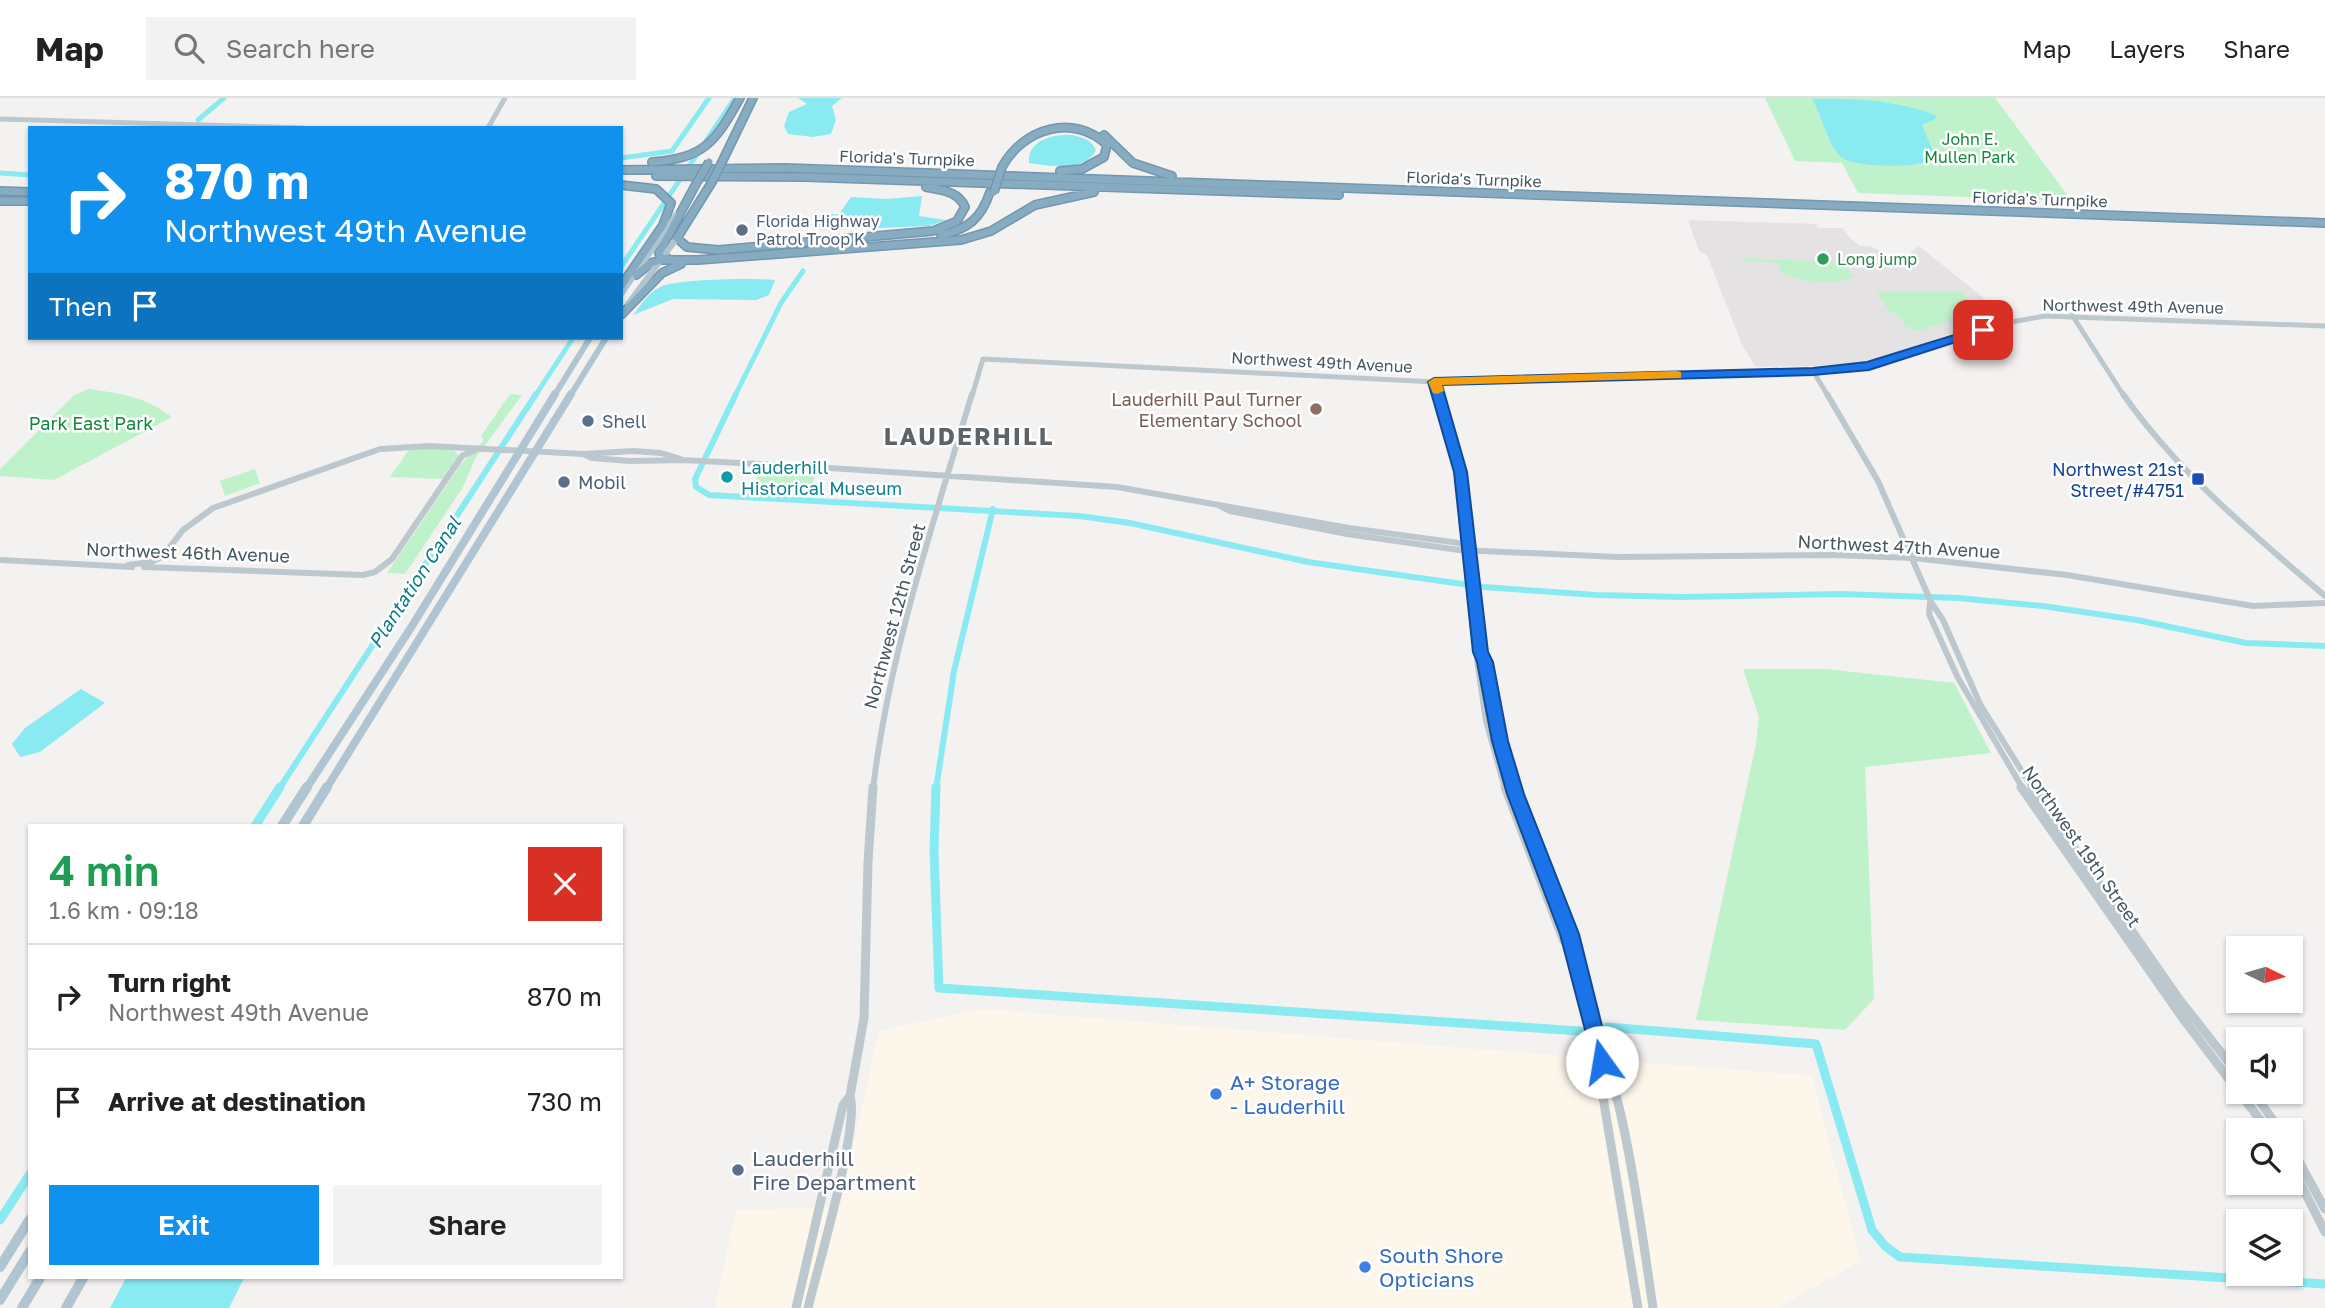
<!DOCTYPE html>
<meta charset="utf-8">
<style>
body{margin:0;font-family:"Golos Text",sans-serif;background:#f2f2f2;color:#222;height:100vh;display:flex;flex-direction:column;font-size:26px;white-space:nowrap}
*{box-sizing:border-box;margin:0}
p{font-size:23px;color:#767676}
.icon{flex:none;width:38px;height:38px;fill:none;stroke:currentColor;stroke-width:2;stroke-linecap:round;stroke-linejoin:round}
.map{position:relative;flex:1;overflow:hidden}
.details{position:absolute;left:28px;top:726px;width:595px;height:455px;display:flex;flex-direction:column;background:#fff;border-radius:0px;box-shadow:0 2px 5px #0004}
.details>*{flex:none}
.banner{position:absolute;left:28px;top:28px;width:595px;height:214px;border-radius:0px;box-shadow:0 2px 5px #0004;background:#1091ee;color:#fff;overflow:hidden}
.needle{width:46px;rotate:95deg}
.tools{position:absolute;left:2226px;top:838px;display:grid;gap:14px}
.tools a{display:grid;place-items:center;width:77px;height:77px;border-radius:0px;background:#fff;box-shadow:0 2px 5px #0004;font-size:35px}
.pin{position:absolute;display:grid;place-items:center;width:60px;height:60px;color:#fff;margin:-30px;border-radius:14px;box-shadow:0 4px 10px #0006}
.me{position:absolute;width:77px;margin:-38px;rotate:347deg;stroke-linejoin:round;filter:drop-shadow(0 0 5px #0008)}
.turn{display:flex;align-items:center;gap:24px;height:147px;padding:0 21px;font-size:32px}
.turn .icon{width:91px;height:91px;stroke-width:2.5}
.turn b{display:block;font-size:49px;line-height:60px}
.then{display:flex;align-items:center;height:66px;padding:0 21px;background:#0003;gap:14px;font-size:26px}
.round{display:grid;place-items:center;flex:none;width:74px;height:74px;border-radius:0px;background:#f2f2f2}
.head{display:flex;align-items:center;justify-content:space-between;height:119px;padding:0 21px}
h1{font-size:42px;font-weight:600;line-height:52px;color:#1e9e55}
.button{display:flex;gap:14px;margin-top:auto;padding:14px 21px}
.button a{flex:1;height:80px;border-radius:0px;background:#1091ee;color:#fff;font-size:28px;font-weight:600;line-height:80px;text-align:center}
.button a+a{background:#f2f2f2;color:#222}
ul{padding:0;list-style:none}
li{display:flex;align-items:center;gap:21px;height:105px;padding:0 21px;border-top:2px solid #e0e0e0}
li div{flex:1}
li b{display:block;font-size:26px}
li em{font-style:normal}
header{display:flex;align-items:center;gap:42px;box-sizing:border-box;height:98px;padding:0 35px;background:#fff;border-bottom:2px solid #e0e0e0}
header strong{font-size:33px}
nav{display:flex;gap:38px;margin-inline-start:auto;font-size:24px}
.search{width:490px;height:63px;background:#f2f2f2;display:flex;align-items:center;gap:18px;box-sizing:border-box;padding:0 24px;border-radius:0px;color:#767676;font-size:26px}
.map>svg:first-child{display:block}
.commercial{fill:#fdf6eb}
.education{fill:#e5e2e4}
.green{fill:#bff2cb}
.water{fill:#8aeaf1}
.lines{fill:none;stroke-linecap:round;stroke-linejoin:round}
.canal-far2{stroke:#8aeaf1;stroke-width:5}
.canal-far1{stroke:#8aeaf1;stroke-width:6}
.canal{stroke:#8aeaf1;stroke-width:9}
.highway-casing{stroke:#7297ae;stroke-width:10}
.minor-far2{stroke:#bcc8ce;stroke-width:5}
.minor-far1{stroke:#bcc8ce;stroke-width:6}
.minor{stroke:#bcc8ce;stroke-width:9}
.major-far2{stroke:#b0c5d1;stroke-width:6}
.major-far1{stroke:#b0c5d1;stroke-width:8}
.major{stroke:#b0c5d1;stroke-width:10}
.highway{stroke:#87acc2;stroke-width:7}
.highway-bridge-casing{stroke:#7297ae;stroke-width:10;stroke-linecap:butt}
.highway-bridge{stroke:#87acc2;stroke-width:7}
.route{fill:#1a73e8;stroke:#114b97;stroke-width:2}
.slow{fill:#f59e0b}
.service-dot{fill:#5c6f8a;stroke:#fff;stroke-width:2.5}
.leisure-dot{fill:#2e9e5b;stroke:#fff;stroke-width:2.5}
.education-dot{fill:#8d6e63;stroke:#fff;stroke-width:2.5}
.culture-dot{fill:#0f9aa8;stroke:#fff;stroke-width:2.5}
.transit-dot{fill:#1a4fb4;stroke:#fff;stroke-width:2.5}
.shop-dot{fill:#3f7fe0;stroke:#fff;stroke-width:2.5}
.labels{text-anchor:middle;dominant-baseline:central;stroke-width:5;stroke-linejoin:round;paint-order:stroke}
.far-park-label{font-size:16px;fill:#13873c;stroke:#fff}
.far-street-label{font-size:16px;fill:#485860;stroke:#fff}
.far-service-label{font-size:16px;fill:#4e5e75;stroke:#fff;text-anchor:start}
.far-leisure-label{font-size:16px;fill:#27864d;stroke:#fff;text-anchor:start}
.education-label{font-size:18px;fill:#785e54;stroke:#fff;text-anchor:end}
.service-label{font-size:18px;fill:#4e5e75;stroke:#fff;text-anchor:start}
.park-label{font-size:18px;fill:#13873c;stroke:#fff}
.culture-label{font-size:18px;fill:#0d838f;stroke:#fff;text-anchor:start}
.transit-label{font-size:18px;fill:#164399;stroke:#fff;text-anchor:end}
.street-label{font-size:18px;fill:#485860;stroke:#fff}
.water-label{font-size:19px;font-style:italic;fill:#097c84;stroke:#fff}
.near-shop-label{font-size:21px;fill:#366cbe;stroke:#fff;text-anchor:start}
.near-service-label{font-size:21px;fill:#4e5e75;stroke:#fff;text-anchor:start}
.district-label{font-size:24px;font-weight:bold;letter-spacing:2px;fill:#5d6367;stroke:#fff}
</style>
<header>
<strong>Map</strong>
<div class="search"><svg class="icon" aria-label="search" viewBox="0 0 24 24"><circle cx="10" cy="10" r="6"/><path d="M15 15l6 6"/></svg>Search here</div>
<nav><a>Map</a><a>Layers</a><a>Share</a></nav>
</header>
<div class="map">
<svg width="2325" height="1210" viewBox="0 0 2325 1210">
<rect width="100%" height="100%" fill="#f4f1f1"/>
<path class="commercial" d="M981,911l831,67 48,185 -83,47h-1062l21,-97 104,-5 39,-175z"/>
<path class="education" d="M1688,122l128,4 2,4h25l7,10 10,8h9l32,14 18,-14 86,69 -115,40 -28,7 -48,4 -58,1 -13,-20 -36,-92 -8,-4z"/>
<path class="green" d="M1765,0h230l77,103 -214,-8 -16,-30 -47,-2z
M1742,160l90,4 14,5 7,9c-11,11 -60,5 -73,-4l-1,-9 -36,-2z
M1877,194h86l14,21h-29l3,5 -1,3 -32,10 -13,-5 -8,-13h-7z
M89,291c35,5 54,7 83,28l-118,63 -54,-4v-7l74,-74z
M510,296l12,1 -47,64 -12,28 -58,87 -18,-1 74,-109 23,-24 -3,-4z
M451,349l8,9 -16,23 -53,-2 20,-29z
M255,371l5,14 -35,13 -5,-15z
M760,373l56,3 -7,17 -57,-3z
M1743,571h83l128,14 37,70 -126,14 9,232 -29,31 -149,-10 60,-276 3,-27z"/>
<path class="water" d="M798,0h44l-10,8 4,14 -5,14 -18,3 -25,-3 -4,-8 5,-14 18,-8z
M1812,1c41,-1 84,1 123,16l2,3 -15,7 14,33c-12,11 -83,10 -95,-1 -14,-14 -19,-41 -29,-58z
M1071,37c11,2 20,4 25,15 -10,22 -47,16 -67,13 -2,-23 24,-29 42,-28z
M922,98l-3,20 27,4 -17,6 -102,4h-6l-8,-12 3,-3 23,-1 12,-17 36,2z
M775,182l-6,15 -13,5 -83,-1 -40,16c8,-10 15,-22 27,-28 16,-8 95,-9 115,-7z
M81,591l24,14 -65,49 -20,5 -8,-13 13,-16z
M126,1180h118l-15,30h-119z"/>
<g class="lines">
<path class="canal-far2" d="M198,22l26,-22
M621,60l51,-7 37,-53
M0,75l30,2
M621,169l114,-169
M535,298l38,-58
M735,298l46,-93 22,-32"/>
<path class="canal-far1" d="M736,296l-41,85 1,8 13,8 370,21 51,7 178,39 175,25 113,8 85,2 160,-3 117,4 85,8 94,14 109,23 79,3
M279,691l257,-395
M936,691l18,-118 39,-162"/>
<path class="canal" d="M936,689l-2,64 5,137 641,43
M255,728l25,-39
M1607,929l209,17 56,186 13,16 15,11 425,27
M0,1122l30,-46"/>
<defs>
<path id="highway" d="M1104,37l29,28 39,13
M652,64c53,-4 63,-20 88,-64
M722,64l31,-64
M1002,69c21,-39 72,-54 105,-22l-3,12 -22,12 -22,2
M621,72l164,-2 1540,55
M656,78l150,1 533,18
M712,84l-35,56 10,9 31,3 215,-19 24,-10 8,-14c-7,-16 -24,-17 -39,-20
M621,87l35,4 15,14 -8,22 -42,61
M0,93l30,1
M0,103h30
M941,137c27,-6 40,-16 49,-43
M661,162h37l263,-20 30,-9 44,-26 59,-13
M661,162l-2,-7 38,-71
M636,177l15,-12 16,-5
M621,217l41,-42 19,-9"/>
</defs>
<use href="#highway" class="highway-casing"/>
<path class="minor-far2" d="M0,21l303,9
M488,30l17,-30
M2072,217l52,81
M1813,273l15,25
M1435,284l4,14
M972,298l11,-37 452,23 378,-11 56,-5 137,-43 39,-7 280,10"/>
<path class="minor-far1" d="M1438,296l22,78 20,180 5,10 20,100 10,27
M1827,296l51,87 53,121 12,18 37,84 53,85
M2123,296c55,79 130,140 202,202
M583,356l9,4 38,3 52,-1 133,7 302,20 232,41 110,15 9,5
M1220,408l10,5 117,23 112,16 159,7 216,-2 79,3 154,17 186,31 72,-3
M0,462l132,7
M128,467l23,-3 11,-5 21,-27 30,-22 167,-59 50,-3 153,8 50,-3 28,2 20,6
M144,469l219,8 12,-3 17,-13 70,-103 15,-7
M1930,505l-1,11 28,62 66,113
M1480,554l-3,8 9,61 19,68
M873,691c16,-135 60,-265 99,-395"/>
<path class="minor" d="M1505,689l58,152 8,11
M1514,689l55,147 33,128 -4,5 40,241
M2021,689l163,233 54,71
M2032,689l147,212 59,75
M1602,964c21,18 45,207 51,246
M2239,994l29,38
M2253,994l27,38
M2291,1049l34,62
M2291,1067l34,67
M796,1210l47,-203 7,-9
M808,1210c9,-38 52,-183 42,-212l14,-78 4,-156 5,-75"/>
<path class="major-far2" d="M621,196l55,-79
M628,206l49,-66
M554,298l36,-58
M570,298l36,-58"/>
<path class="major-far1" d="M306,691l106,-163 143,-232
M326,691l245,-395"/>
<path class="major" d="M282,728l25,-39
M303,728l24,-39
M0,1169l30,-48
M0,1202l30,-49
M22,1210l18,-30
M66,1210l17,-30"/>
<use href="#highway" class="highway"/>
<defs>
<path id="highway-bridge" d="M697,84l12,-20
M712,84l10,-20
M994,94l8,-25"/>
</defs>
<use href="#highway-bridge" class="highway-bridge-casing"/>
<use href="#highway-bridge" class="highway-bridge"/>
</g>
<path class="route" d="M1983,228l4,1v5l-118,38 -56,5 -371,10 25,87 21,180 5,10 15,79 16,53 55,140 32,128 -2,6 -7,3 -7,-3 -35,-134 -53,-140 -15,-53 -15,-79 -4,-10 -19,-180 -26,-90 6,-4 379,-10 54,-6z"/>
<path class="slow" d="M1677,273l4,1v6l-239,7 2,6 -7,3 -4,-1 -5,-11 6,-4z"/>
<g class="service-dot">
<circle cx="742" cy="132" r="7"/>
<circle cx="588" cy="323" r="7"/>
<circle cx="564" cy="384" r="7"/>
<circle cx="738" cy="1072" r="7"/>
</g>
<circle class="leisure-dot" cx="1823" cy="161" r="7"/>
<circle class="education-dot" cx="1316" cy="311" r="7"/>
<circle class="culture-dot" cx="727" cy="379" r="7"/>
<rect class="transit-dot" x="2191" y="374" width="14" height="14" rx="3.5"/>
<g class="shop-dot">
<circle cx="1216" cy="996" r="7"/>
<circle cx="1365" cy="1169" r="7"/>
</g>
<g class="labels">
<g class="far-park-label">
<text x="1970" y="41">John E.<tspan x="1970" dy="18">Mullen Park</tspan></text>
</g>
<g class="far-street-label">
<text transform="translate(907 60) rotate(2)">Florida's Turnpike</text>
<text transform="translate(1474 81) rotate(2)">Florida's Turnpike</text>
<text transform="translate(2040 101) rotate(2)">Florida's Turnpike</text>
<text transform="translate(2133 208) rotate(1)">Northwest 49th Avenue</text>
<text transform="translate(1322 264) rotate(3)">Northwest 49th Avenue</text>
</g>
<g class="far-service-label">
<text x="756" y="123">Florida Highway<tspan x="756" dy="18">Patrol Troop K</tspan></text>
</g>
<g class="far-leisure-label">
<text x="1837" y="161">Long jump</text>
</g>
<g class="education-label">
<text x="1302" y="301">Lauderhill Paul Turner<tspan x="1302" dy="21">Elementary School</tspan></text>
</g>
<g class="service-label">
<text x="602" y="323">Shell</text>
<text x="578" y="384">Mobil</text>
</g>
<g class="park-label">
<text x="91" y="325">Park East Park</text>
</g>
<g class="culture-label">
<text x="741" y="369">Lauderhill<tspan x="741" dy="21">Historical Museum</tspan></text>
</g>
<g class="transit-label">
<text x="2184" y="371">Northwest 21st<tspan x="2184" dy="21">Street/#4751</tspan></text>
</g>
<g class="street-label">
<text transform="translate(1899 448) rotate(3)">Northwest 47th Avenue</text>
<text transform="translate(188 454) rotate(2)">Northwest 46th Avenue</text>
<text transform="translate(894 518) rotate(-75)">Northwest 12th Street</text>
<text transform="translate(2082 748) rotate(55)">Northwest 19th Street</text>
</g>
<g class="water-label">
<text transform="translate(414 484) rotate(-57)">Plantation Canal</text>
</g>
<g class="near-shop-label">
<text x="1230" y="984">A+ Storage<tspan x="1230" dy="24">- Lauderhill</tspan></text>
<text x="1379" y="1157">South Shore<tspan x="1379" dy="24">Opticians</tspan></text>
</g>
<g class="near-service-label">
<text x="752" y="1060">Lauderhill<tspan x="752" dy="24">Fire Department</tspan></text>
</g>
<g class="district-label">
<text x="969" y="337">LAUDERHILL</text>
</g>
</g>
</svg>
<div class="tools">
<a><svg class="needle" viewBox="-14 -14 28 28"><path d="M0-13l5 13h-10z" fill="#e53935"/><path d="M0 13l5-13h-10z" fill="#767676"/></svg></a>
<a><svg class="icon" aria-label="sound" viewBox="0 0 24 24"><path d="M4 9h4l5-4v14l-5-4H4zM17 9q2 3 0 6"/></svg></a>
<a><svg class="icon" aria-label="search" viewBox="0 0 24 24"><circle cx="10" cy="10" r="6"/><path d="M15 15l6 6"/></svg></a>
<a><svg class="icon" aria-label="layers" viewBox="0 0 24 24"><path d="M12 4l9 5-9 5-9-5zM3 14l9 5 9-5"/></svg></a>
</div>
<div class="pin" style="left:1983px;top:232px;background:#d93025"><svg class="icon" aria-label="arrive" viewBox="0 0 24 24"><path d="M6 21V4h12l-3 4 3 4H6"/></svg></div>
<svg class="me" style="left:1602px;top:964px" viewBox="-20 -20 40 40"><circle r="19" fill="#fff"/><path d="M0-13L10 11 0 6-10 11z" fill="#1a73e8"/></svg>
<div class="banner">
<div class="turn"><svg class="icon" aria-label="right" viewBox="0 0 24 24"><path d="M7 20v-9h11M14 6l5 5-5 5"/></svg><div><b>870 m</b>Northwest 49th Avenue</div></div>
<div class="then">Then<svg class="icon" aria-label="arrive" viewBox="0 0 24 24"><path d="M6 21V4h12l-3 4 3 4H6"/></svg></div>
</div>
<section class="details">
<div class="head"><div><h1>4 min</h1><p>1.6 km · 09:18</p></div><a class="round" style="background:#d93025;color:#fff"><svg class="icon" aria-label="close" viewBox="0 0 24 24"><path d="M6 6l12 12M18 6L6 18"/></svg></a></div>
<ul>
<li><svg class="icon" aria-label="right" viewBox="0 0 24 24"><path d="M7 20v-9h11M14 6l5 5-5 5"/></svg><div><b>Turn right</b><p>Northwest 49th Avenue</p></div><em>870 m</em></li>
<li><svg class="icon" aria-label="arrive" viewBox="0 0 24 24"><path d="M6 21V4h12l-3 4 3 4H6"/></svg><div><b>Arrive at destination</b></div><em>730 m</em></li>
</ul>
<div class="button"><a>Exit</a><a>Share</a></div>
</section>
</div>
